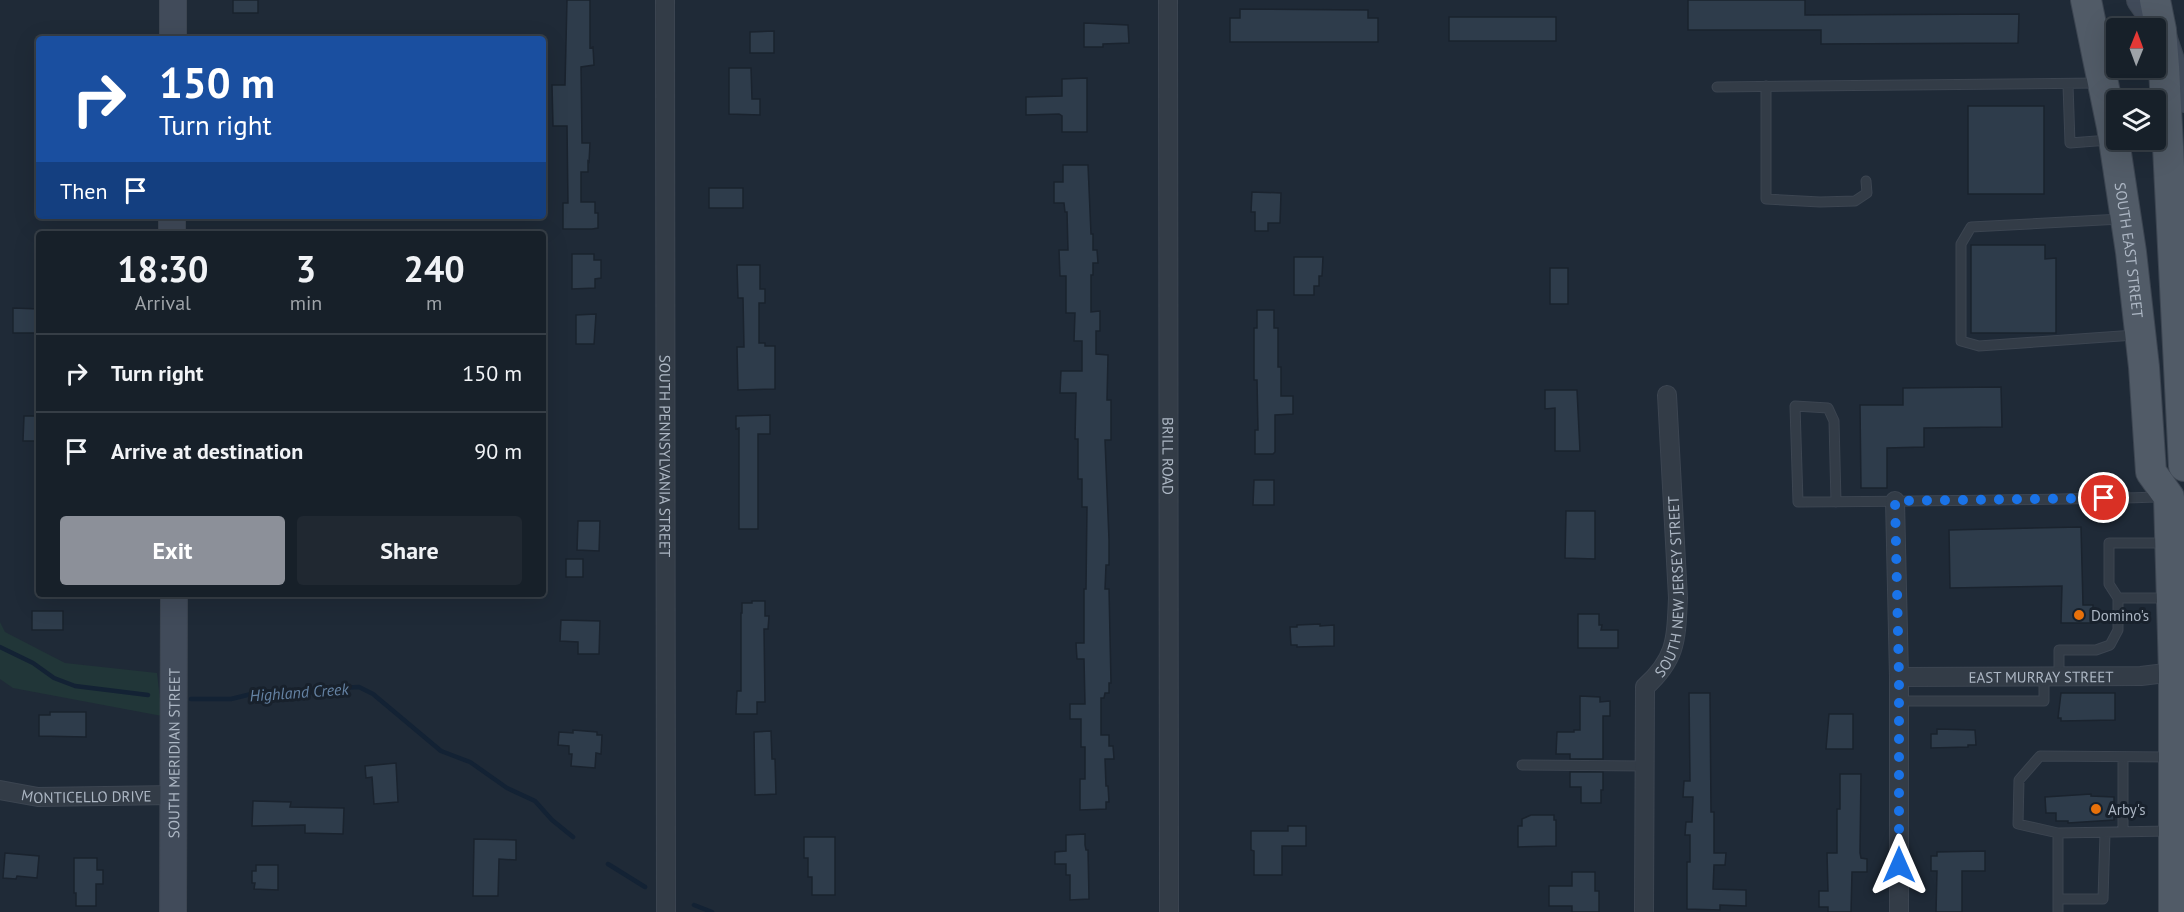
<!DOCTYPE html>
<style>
body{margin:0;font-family:"PT Sans",sans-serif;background:#202831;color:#f1f3f6;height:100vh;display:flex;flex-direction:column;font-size:22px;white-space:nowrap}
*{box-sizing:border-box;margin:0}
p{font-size:20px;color:#9ea3a8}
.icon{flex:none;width:33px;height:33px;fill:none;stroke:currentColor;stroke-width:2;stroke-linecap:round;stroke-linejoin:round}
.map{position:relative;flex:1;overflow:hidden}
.side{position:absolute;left:36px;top:231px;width:510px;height:366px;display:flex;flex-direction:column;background:#172029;border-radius:6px;box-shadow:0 6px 24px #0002,0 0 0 2px #363e46}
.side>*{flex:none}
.top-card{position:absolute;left:36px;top:36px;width:510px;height:183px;border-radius:6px;box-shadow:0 6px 24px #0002,0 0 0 2px #363e46;background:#1a4fa0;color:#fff;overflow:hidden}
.needle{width:39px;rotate:1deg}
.controls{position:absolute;left:2106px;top:18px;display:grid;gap:12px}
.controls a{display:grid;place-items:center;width:60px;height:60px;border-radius:6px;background:#172029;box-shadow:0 6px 24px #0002,0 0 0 2px #363e46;font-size:30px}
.pin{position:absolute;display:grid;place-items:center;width:51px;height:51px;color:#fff;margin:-26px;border:3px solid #fff;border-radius:50%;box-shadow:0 2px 6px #0007}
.me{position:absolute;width:66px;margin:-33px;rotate:0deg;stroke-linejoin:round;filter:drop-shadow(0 0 4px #0008)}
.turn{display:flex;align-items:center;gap:21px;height:126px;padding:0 24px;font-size:27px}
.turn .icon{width:78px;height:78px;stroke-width:2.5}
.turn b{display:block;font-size:42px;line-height:51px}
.then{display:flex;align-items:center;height:57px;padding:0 24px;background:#0003;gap:12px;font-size:22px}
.eta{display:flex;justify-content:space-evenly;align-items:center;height:102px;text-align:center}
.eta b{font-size:36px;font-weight:700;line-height:42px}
.cta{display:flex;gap:12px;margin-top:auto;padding:12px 24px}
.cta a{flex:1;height:69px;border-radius:6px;background:#8c9099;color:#fff;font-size:24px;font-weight:700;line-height:69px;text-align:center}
.cta a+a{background:#202831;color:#f1f3f6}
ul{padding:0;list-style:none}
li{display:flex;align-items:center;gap:18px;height:78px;padding:0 24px;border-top:2px solid #363e46}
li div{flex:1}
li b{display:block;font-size:22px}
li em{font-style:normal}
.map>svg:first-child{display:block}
.green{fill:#213638}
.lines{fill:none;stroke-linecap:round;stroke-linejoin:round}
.stream{stroke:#132234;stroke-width:4.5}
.building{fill:#2e3c4b;stroke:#1a232e;stroke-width:1.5}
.service-casing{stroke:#3c4551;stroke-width:11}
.minor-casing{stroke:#3c4551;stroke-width:20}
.secondary-casing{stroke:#3c4551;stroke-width:28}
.primary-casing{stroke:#3c4551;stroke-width:32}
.service{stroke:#333c47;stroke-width:9}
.minor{stroke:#333c47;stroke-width:18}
.secondary{stroke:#414b5a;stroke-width:26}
.primary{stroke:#515b67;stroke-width:30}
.route{stroke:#1a73e8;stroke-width:10;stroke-dasharray:0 18}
.food-dot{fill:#e8710a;stroke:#18212c;stroke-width:2}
.labels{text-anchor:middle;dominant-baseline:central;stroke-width:6;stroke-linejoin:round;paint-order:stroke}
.street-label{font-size:15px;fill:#adb7c4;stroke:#18212c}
.poi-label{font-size:15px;fill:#adb7c4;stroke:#18212c;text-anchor:start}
.water-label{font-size:16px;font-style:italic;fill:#6583a4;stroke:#18212c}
</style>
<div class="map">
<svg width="2184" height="912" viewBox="0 0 2184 912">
<rect width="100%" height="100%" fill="#1f2a37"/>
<path class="green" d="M0,622l5,10 60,31 92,10 5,43 -149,-28 -13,-9z"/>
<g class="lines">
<path class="stream" d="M0,647l33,16 21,15 21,8 73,9
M191,699h40l33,-8 21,5 54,-8 20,-1 14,7 68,57 29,11 37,26 28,13 17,19 21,17
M608,864l37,23
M694,905l18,7"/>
</g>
<path class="building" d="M233,0h25v13h-25z
M567,0h23v48l3,-1 1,18 -13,2 1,76h8l-1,19 -1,-1v11h-7v30h14v11h3v15l-6,1h-29v-26h5l-1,-77h-14l-1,-41h13z
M1688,0h117v15l214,-1 -1,29 -197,1v-14h-133z
M1240,9l128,1v8h10v24h-148v-24h10z
M1449,17h107v24h-107z
M1084,23l44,2 1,18 -26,1v3h-19z
M774,31v22h-24v-21z
M729,68h22l1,31h8v16l-31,-1z
M1087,78v54h-25v-16l-3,-2 -33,1v-18l36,-1v-17z
M1968,106h76v88h-76z
M1063,165h25l3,69h2v16h4l1,13h-5v12h-2v37l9,-1v20h-4v23l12,1 -1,45h4v40h-6l4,100v25h-3l-1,24h4l2,94h-2v10h-4l-1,5h-3v37h8v11h4l1,13h-9l1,27h2l1,16h-3v7l-26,1v-31h5v-32h-4v-28h-11v-15h15l-1,-45h-7l-1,-16h8v-54h2l1,-82h-5v-28h-4v-40h-3l1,-46h-16l1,-22h21v-30h-8l1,-28h-9v-37h-6l-1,-26h9l-1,-38h-2l-1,-9h-10v-21h9z
M709,188h34v20h-34z
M1252,192l29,1 -1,30h-12v8h-13v-19h-4z
M1971,245h74v14l11,-1v75h-85z
M572,254h22v6h7v18l-6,1v9l-23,1z
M1294,257h29l-1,19h-3v10h-5v9h-20z
M737,265h23v24h5v14h-6v40h6v3h10v43l-37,1 -1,-43h7l-1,-49h-5z
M1550,268h18v36h-18z
M13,308l26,1v24h-26z
M1257,310h17v18h4v39h3v29h12v18l-18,1v37l-2,2h-18v-24h3l-1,-50h-3v-52h3z
M596,314l-2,30h-18v-29z
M2001,387l1,40 -78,1v19l-37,1v40h-26l-1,-83h43v-17z
M1545,390h32l3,61h-25v-43l-10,1z
M770,415v19h-12v95h-19v-101l-3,1v-13z
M24,416h15v25h-16z
M1254,480h20v25h-21z
M1566,511h29v48l-30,-1z
M578,521h22l-1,30 -22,-1z
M2081,527l2,78h10v18h-32l1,-37 -112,2 -1,-58z
M566,559h17v18h-17z
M752,601h13v15h4l-1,13h-4l1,73h-8v12h-21l1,-23h4v-78h1v-10h10z
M32,611h31v19h-31z
M1578,614h21v11h3l-1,5h17v18h-40z
M561,620l39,1 -1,33h-21v-12l-18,-1z
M1320,624v2l14,-1v21l-37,1v-2h-6l-1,-18h7v-2z
M1689,693h21l1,119h3v41h12l-1,12h-11l-1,24 33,1v16l-26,-1v5l-33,-1v-47h3v-27h-5l1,-13h6l1,-25h-10l1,-16h6z
M2061,693h54v27l-54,1v-3h-3z
M1580,696l20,1v5l10,-1v15h-7v43h-33v-5h-14l1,-22h17v-2h6z
M50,712h36v25l-47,-1v-21h11z
M1829,714h24v35h-27z
M1937,729l38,1 1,15h-8v2l-37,1v-14h6z
M573,730l24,2v3h5l-1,19 -5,-1 -1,15 -24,-2 1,-12h-3v-8l-11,-1 1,-13 14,1z
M771,731l1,28h3l1,35 -21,1 -1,-63z
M396,763l2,39 -24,2 -2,-27 -6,1 -1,-12z
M1570,772h33v18h-2v13h-20v-16h-11z
M1840,774h21l-1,79 1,5 6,1v13h-15l-1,40h-23v-5h-9v-16h9l-1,-38h10v-44h3z
M2091,794v2l23,1v23l-46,3v-2h-12v-8h-10l-1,-16z
M253,801l38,1 -1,5 54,1 -1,26 -38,-1v-8l-53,1z
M1531,815h23v5h2v26l-38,1v-21h4v-7z
M1288,826h18v20h-24v29h-28v-24l-3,-1v-19h37z
M1085,834v11l1,5h2l1,49 -19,1v-25h-4v-11h-11v-12l11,-1v-16z
M804,837h31v58h-23v-18h-4v-19h-4z
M474,839l42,1v20l-17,-1 -1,37h-25z
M1985,851v20h-23v41h-26l1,-41h-6v-15h6v-4z
M5,853l34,3 -2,22 -20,-2 -1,3 -13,-1z
M74,858h23v12h6v14h-7v22h-20v-13h-2z
M256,865h22v25l-24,-1 1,-6h-3v-12h4z
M1572,872h23v19h4v21h-27v-6h-23v-20h23z"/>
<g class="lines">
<defs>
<path id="service" d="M2068,85l2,58 39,-3
M1766,86v113l54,3 35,-1 12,-8 -1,-12
M1717,87l381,-4
M2121,219l-150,8 -10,17v97l18,5 156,-11
M1836,502l-2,-81 -6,-13 -33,-2 3,96c121,-1 243,-2 365,-5
M2118,598l-9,-14v-41h58
M2059,676v-26h37l14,-5 8,-15v-32h50
M1899,701h145v-25
M2123,757v75
M1522,765l123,1
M2058,833l-40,-9 1,-44 21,-24 131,1
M2058,899h45l2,-66
M2058,912v-79l111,-2"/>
<g id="minor">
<path id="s1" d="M665,0l1,912"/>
<path id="s2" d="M1168,0l1,912"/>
<path d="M1895,501l4,176v235"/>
<path id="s3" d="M1899,677l242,-1 41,-5"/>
<path id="s4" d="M0,790l38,7 135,-2"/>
<path id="s5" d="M1644,912l1,-225c32,-29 31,-48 33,-89l-11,-203"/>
</g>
<g id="secondary">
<path d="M2140,0l21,30 23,69"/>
<path d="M173,39v-39"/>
<path d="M172,234v-18"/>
<path id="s6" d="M173,912l1,-318"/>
</g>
<g id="primary">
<path id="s7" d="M2086,0l26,127 19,125 13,115 7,105 18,25 5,176v239"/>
<path d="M2155,0l6,30 3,37 20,399"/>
</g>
</defs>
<use href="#service" class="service-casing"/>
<use href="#minor" class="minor-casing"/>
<use href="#secondary" class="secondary-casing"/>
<use href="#primary" class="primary-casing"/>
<use href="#service" class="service"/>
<use href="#minor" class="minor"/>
<use href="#secondary" class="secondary"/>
<use href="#primary" class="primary"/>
</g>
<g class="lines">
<path class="route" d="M1899,865v-188l-4,-176 209,-3"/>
</g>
<g class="food-dot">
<circle cx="2079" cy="615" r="6"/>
<circle cx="2096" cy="809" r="6"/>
</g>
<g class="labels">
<g class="street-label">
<text stroke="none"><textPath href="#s7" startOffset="254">SOUTH EAST STREET</textPath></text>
<text stroke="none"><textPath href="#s1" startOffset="456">SOUTH PENNSYLVANIA STREET</textPath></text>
<text stroke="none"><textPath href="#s2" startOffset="456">BRILL ROAD</textPath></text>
<text stroke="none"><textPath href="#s5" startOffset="334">SOUTH NEW JERSEY STREET</textPath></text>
<text stroke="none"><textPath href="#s3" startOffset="142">EAST MURRAY STREET</textPath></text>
<text stroke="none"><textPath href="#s6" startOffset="159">SOUTH MERIDIAN STREET</textPath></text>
<text stroke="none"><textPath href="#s4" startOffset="87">MONTICELLO DRIVE</textPath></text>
</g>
<g class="poi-label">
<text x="2091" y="615">Domino's</text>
<text x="2108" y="809">Arby's</text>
</g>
<g class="water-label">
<text transform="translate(299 692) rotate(-4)">Highland Creek</text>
</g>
</g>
</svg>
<div class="controls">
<a><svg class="needle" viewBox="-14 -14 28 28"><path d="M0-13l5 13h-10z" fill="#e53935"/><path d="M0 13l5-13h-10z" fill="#9ea3a8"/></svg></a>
<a><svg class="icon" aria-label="layers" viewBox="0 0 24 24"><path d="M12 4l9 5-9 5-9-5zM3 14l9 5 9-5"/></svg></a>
</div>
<div class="pin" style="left:2104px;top:498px;background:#d93025"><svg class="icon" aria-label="arrive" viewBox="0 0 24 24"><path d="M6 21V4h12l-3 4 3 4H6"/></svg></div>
<svg class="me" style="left:1899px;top:865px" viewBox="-20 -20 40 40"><path d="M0-17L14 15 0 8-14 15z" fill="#1a73e8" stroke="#fff" stroke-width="4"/></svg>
<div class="top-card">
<div class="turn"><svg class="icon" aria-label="right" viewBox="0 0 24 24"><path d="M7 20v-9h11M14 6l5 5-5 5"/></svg><div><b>150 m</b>Turn right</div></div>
<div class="then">Then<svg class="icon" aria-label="arrive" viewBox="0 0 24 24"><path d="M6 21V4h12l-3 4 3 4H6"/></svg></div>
</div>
<section class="side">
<div class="eta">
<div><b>18:30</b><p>Arrival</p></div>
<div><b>3</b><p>min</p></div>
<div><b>240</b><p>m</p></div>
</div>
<ul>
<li><svg class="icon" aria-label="right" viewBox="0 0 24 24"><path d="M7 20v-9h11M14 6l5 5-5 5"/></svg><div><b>Turn right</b></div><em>150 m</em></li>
<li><svg class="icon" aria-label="arrive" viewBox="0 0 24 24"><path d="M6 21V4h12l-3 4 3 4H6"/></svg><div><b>Arrive at destination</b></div><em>90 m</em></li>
</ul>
<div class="cta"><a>Exit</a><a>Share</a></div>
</section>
</div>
